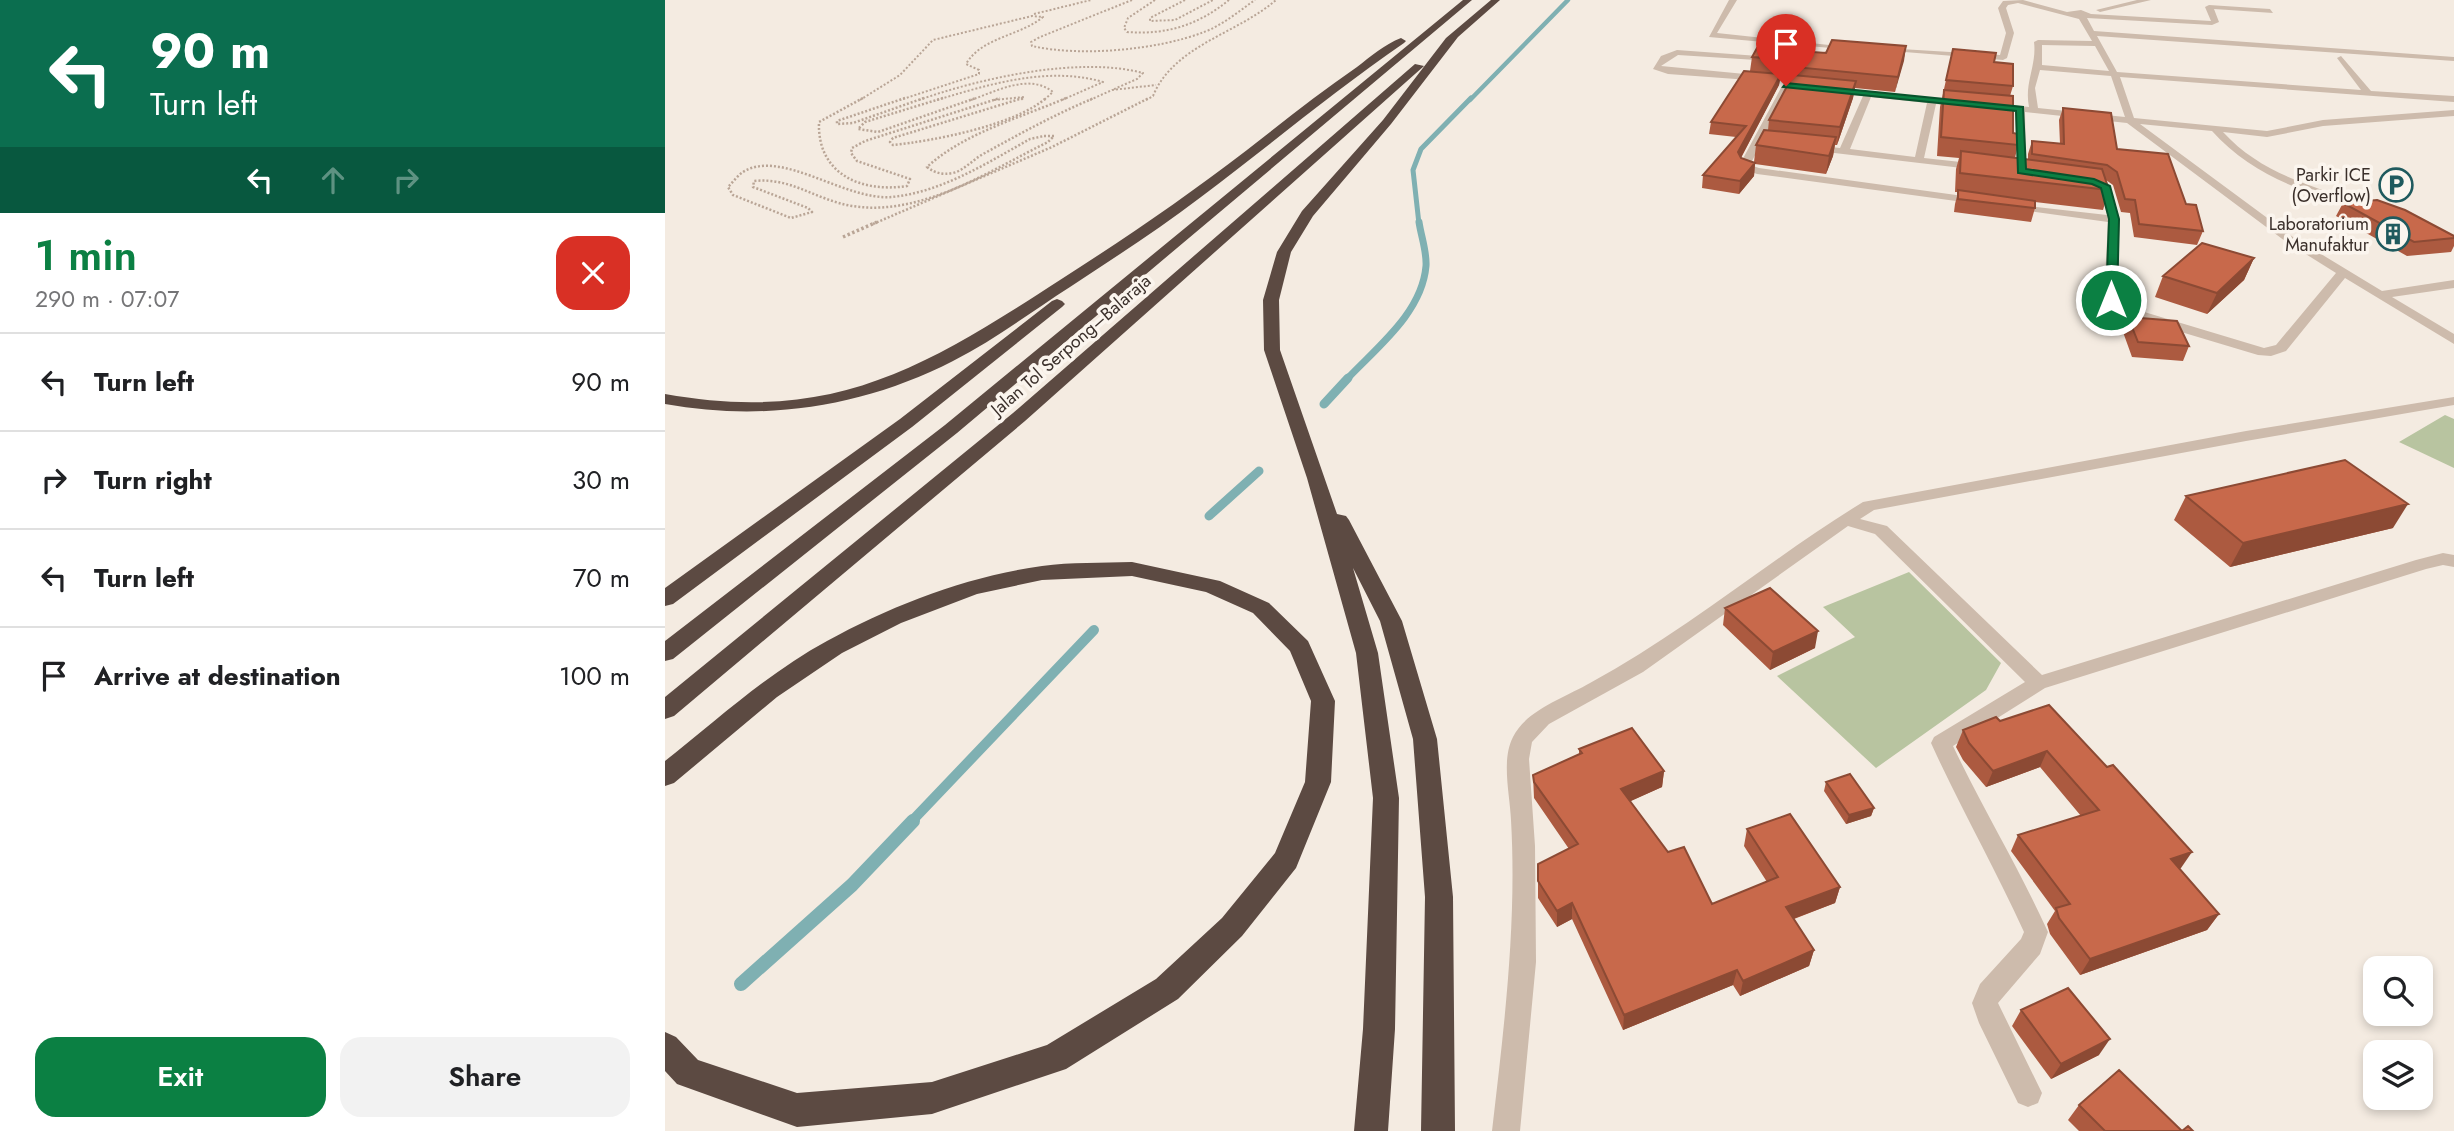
<!DOCTYPE html>
<meta charset="utf-8">
<style>
body{margin:0;font-family:Jost,sans-serif;background:#f2f2f2;color:#202124;height:100vh;display:flex;flex-direction:column;font-size:26px;white-space:nowrap}
*{box-sizing:border-box;margin:0}
p{font-size:23px;color:#757577}
.icon{flex:none;width:38px;height:38px;fill:none;stroke:currentColor;stroke-width:2;stroke-linecap:round;stroke-linejoin:round}
.map{position:relative;flex:1;overflow:hidden}
.panel{display:flex;flex-direction:column;background:#fff;width:665px}
.panel>*{flex:none}
.guide{background:#0b6e4f;color:#fff;overflow:hidden}
.fabs{position:absolute;left:1698px;top:956px;display:grid;gap:14px}
.fabs a{display:grid;place-items:center;width:70px;height:70px;border-radius:14px;background:#fff;box-shadow:0 4px 10px #0003;font-size:35px}
.pin{position:absolute;display:grid;place-items:center;width:60px;height:60px;color:#fff;margin:-72px -30px;border-radius:50% 50% 50% 0;rotate:-45deg;box-shadow:0 0 7px #0007}
.pin .icon{rotate:45deg}
.me{position:absolute;width:77px;margin:-38px;rotate:0deg;stroke-linejoin:round;filter:drop-shadow(0 0 5px #0008)}
.turn{display:flex;align-items:center;gap:24px;height:147px;padding:0 35px;font-size:32px}
.turn .icon{width:91px;height:91px;stroke-width:2.5}
.turn b{display:block;font-size:49px;line-height:60px}
.lanes{display:flex;align-items:center;height:66px;padding:0 35px;background:#0003;justify-content:center;gap:35px;direction:ltr}
.lanes .off{opacity:.35}
.round{display:grid;place-items:center;flex:none;width:74px;height:74px;border-radius:21px;background:#f2f2f2}
.overview{display:flex;align-items:center;justify-content:space-between;height:119px;padding:0 35px}
h1{font-size:42px;font-weight:600;line-height:52px;color:#0b8043}
.cta{display:flex;gap:14px;margin-top:auto;padding:14px 35px}
.cta a{flex:1;height:80px;border-radius:21px;background:#0b8043;color:#fff;font-size:28px;font-weight:600;line-height:80px;text-align:center}
.cta a+a{background:#f2f2f2;color:#202124}
ul{padding:0;list-style:none}
li{display:flex;align-items:center;gap:21px;height:98px;padding:0 35px;border-top:2px solid #e0e0e0}
li div{flex:1}
li b{display:block;font-size:26px}
li em{font-style:normal}
main{display:flex;flex:1;min-height:0}
.map>svg:first-child{display:block}
.green{fill:#b8c4a0}
.lines{fill:none;stroke-linecap:round;stroke-linejoin:round}
.stream-far5{stroke:#7fb0b2;stroke-width:4.5}
.stream-far4{stroke:#7fb0b2;stroke-width:5}
.stream-far3{stroke:#7fb0b2;stroke-width:7}
.stream-far2{stroke:#7fb0b2;stroke-width:9}
.stream-far1{stroke:#7fb0b2;stroke-width:10}
.stream{stroke:#7fb0b2;stroke-width:14}
.path-far2{stroke:#b9a596;stroke-width:2;stroke-dasharray:2 2;stroke-linecap:butt}
.path-far1{stroke:#b9a596;stroke-width:2.5;stroke-dasharray:2 2;stroke-linecap:butt}
.path{stroke:#b9a596;stroke-width:3.5;stroke-dasharray:2.5 2.5;stroke-linecap:butt}
.service{fill:#cdbbac;fill-rule:evenodd}
.minor{fill:#cdbbac;fill-rule:evenodd}
.motorway{fill:#5c4a42;fill-rule:evenodd}
.wall{fill:#ac5a40;fill-rule:evenodd}
.shaded-wall{fill:#8c4a34}
.building{fill:#c8694b;stroke:#8c4a34;stroke-width:2}
.route{fill:#0b8043;stroke:#07532c;stroke-width:2}
.labels{text-anchor:middle;dominant-baseline:central;stroke-width:7;stroke-linejoin:round;paint-order:stroke}
.far-poi-label{font-size:18px;fill:#3b302b;stroke:#fbf5ee;text-anchor:end}
.far-street-label{font-size:18px;fill:#3b302b;stroke:#fbf5ee}
</style>
<main>
<section class="panel">
<div class="guide">
<div class="turn"><svg class="icon" aria-label="left" viewBox="0 0 24 24"><path d="M17 20v-9H6M10 6l-5 5 5 5"/></svg><div><b>90 m</b>Turn left</div></div>
<div class="lanes"><svg class="icon" aria-label="left" viewBox="0 0 24 24"><path d="M17 20v-9H6M10 6l-5 5 5 5"/></svg><svg class="icon off" aria-label="ahead" viewBox="0 0 24 24"><path d="M12 20V5M6 11l6-6 6 6"/></svg><svg class="icon off" aria-label="right" viewBox="0 0 24 24"><path d="M7 20v-9h11M14 6l5 5-5 5"/></svg></div>
</div>
<div class="overview"><div><h1>1 min</h1><p>290 m · 07:07</p></div><a class="round" style="background:#d93025;color:#fff"><svg class="icon" aria-label="close" viewBox="0 0 24 24"><path d="M6 6l12 12M18 6L6 18"/></svg></a></div>
<ul>
<li><svg class="icon" aria-label="left" viewBox="0 0 24 24"><path d="M17 20v-9H6M10 6l-5 5 5 5"/></svg><div><b>Turn left</b></div><em>90 m</em></li>
<li><svg class="icon" aria-label="right" viewBox="0 0 24 24"><path d="M7 20v-9h11M14 6l5 5-5 5"/></svg><div><b>Turn right</b></div><em>30 m</em></li>
<li><svg class="icon" aria-label="left" viewBox="0 0 24 24"><path d="M17 20v-9H6M10 6l-5 5 5 5"/></svg><div><b>Turn left</b></div><em>70 m</em></li>
<li><svg class="icon" aria-label="arrive" viewBox="0 0 24 24"><path d="M6 21V4h12l-3 4 3 4H6"/></svg><div><b>Arrive at destination</b></div><em>100 m</em></li>
</ul>
<div class="cta"><a>Exit</a><a>Share</a></div>
</section>
<div class="map">
<svg width="1789" height="1131" viewBox="0 0 1789 1131">
<rect width="100%" height="100%" fill="#f4ebe1"/>
<path class="green" d="M1780,415l9,4v49l-55,-26z
M1244,572l92,91 -15,27 -110,78 -99,-92 78,-39 -32,-30z"/>
<g class="lines">
<path class="stream-far5" d="M805,100l98,-100"/>
<path class="stream-far4" d="M754,224l-6,-54 8,-21 50,-51"/>
<path class="stream-far3" d="M681,380c31,-33 76,-67 80,-114 1,-14 -5,-30 -7,-44"/>
<path class="stream-far2" d="M659,404l24,-26
M544,516l50,-45"/>
<path class="stream-far1" d="M246,822l183,-192"/>
<path class="stream" d="M76,984l111,-99 61,-64"/>
<path class="path-far2" d="M467,0l-92,37 -9,5 1,4c48,11 126,4 172,-14 19,-7 35,-21 51,-32
M490,0l-27,18 -4,10 3,4c40,3 71,-7 102,-32
M520,0l-35,18v3l25,-1 38,-20
M369,14l57,-14
M447,90l44,-5
M195,100l40,-25 33,-35 99,-24 11,1c-23,19 -61,20 -77,47l13,6v4l-79,26
M254,100c62,-22 160,-44 224,-27l-6,6 -25,11
M272,100c53,-16 112,-34 166,-18l-41,18
M306,100c26,-9 58,-27 82,-8l-9,8
M329,100l30,-3 -3,3
M425,100l22,-10
M481,100l7,-4c21,-51 84,-62 123,-96"/>
<path class="path-far1" d="M198,98l-44,24c-2,52 42,71 88,64l3,-7 -53,-18 -6,-8 1,-5 13,-7 135,-43
M240,98l-68,23v3l16,-1 71,-25
M278,98l-78,24 -7,7 20,3 98,-34
M358,98l-130,40 -3,4 3,3c40,-4 123,-20 153,-47
M401,98c-46,20 -102,35 -139,69 8,6 15,8 26,6 12,-3 20,-14 32,-20 36,-20 71,-39 109,-55
M379,136h10l-6,6c-59,29 -127,75 -196,64 -36,-6 -61,-29 -98,-25l-1,6 55,21 4,4 -21,6 -58,-23 -5,-8c5,-5 10,-12 15,-15 38,-24 102,29 149,25 50,-5 95,-34 138,-58z
M208,224l179,-77 97,-49"/>
<path class="path" d="M178,237l34,-15"/>
<path class="service" d="M1064,0h8l-20,33 140,15 -4,2 -144,-13z
M1358,0l44,12 14,-2 10,4 120,7 -6,-14 4,-2 61,4 3,4 -59,-4 5,13 -7,3 -125,-7 7,13 360,26v4l-357,-25 20,36 244,18 -24,-32 4,-2 30,35 83,5v6l-334,-25 14,41 133,13 56,-11 131,-10v6l-131,10 -56,11 -44,-5c41,45 100,58 156,75l1,2 -5,3c-61,-16 -120,-33 -163,-81l-72,-7 153,113 89,54 72,-11v8l-62,9 62,37v10l-109,-66 -59,73 -15,5 -13,-1 -137,-41 -12,-7 -5,-11 4,-74 -95,-13 -5,-3 1,-2 98,11 -7,-27 -10,-6 5,-3 14,5 11,35 -4,77 3,6 12,6 133,40 12,-3 60,-72 -51,-32 -158,-118 -102,-11 1,57 12,4 -5,3 -16,-3 -2,-62 -29,-5 5,-3 38,4c-5,-24 8,-42 5,-65l4,-2 54,1 -13,-22 -61,-16 -10,2 -2,3 8,25 -7,25 -4,2 -123,-10 4,-2 116,7 6,-22 -8,-25 5,-7zM1377,45l53,1 14,25 -67,-6zM1375,70l71,6 14,41 -87,-9 -3,-20z
M1472,0h14l-51,12 -4,-2z
M1012,50l95,7 4,2 -4,2 -94,-6 -17,11 105,10 -3,5 -95,-7 -15,-5 8,-13z
M1121,83l181,19v4l-3,1 -28,-3 -12,54 55,6 5,3 -5,3 -170,-20v-4l3,-1 28,3 23,-52 -74,-7 -39,76 9,3 219,30 5,3 -5,3 -221,-30 -17,-6 -1,-2 43,-80zM1206,97l56,6 -12,54 -65,-8z"/>
<path class="minor" d="M1789,397v8l-208,36 -372,69 -14,9 27,7 155,149 374,-115 27,-7 11,2v12l-11,-2 -17,4 -381,119 -92,58c30,63 66,122 95,186l-8,22 -42,49 44,90 -4,10 -10,4 -10,-4 -39,-80 -7,-20 8,-19 41,-45 3,-7c-29,-64 -64,-125 -93,-189l3,-6 91,-55 -150,-148 -27,-8 -205,146 -94,52 -17,18 -3,17 6,87 1,116 -16,169h-28c12,-104 25,-206 19,-311 -1,-25 -10,-60 2,-83 13,-27 53,-40 77,-54 96,-52 180,-124 273,-181l383,-71z"/>
<path class="motorway" d="M798,0h9l-515,433 -284,226 -8,2v-20l280,-216z
M826,0h9l-42,37 -67,87 -78,92 -22,36 -12,48 1,50 57,164 9,2 3,4 53,101 35,118 16,158 2,234h-34l4,-234 -12,-158 -33,-118 -27,-53 25,85 21,145 -4,231 -7,102h-34l9,-102 10,-231 -17,-145 -49,-175 -43,-128 -1,-50 14,-48 25,-41 81,-91 63,-82z
M736,38l5,3 -2,2c-70,48 -135,103 -203,154 -42,32 -87,61 -131,90 -39,25 -76,53 -117,74 -90,46 -188,61 -288,43v-10c168,30 259,-26 395,-114 64,-41 126,-83 187,-130 36,-28 72,-57 110,-83 13,-10 28,-23 44,-29z
M750,64l9,2 -399,355 -351,295 -9,3v-22l348,-284z
M392,299l5,2 3,3 -3,3 -150,120 -239,177 -8,2v-18l235,-169 152,-118z
M467,562l88,19 49,22 39,38 27,60 -4,81 -35,86 -54,68 -64,63 -112,70 -134,45 -135,13 -120,-43 -12,-13v-39l11,5 22,23 99,33 135,-11 115,-37 109,-66 66,-61 53,-65 30,-71 6,-81 -21,-50 -37,-38 -47,-21 -74,-16 -90,4 -65,14 -76,29 -59,30 -65,44 -103,86 -9,3v-25c52,-41 103,-88 162,-120 65,-36 141,-65 215,-75 29,-4 60,-3 90,-4z"/>
</g>
<path class="wall" d="M1241,46l-11,46 -40,-4 -2,10 -16,47h-2l-2,11 -7,18 -71,-10 -1,12 -15,18 -37,-6 1,-13 33,-38 -27,-3 2,-12 39,-51 2,-14zM1116,74l11,2 -23,44 -1,10 -12,15 -2,17 -13,-4 38,-73z
M1329,62l19,24 -3,10 3,37 5,12 -3,13 13,1v-5l4,-13 28,3 -1,-24 4,-12 54,41 69,55 17,27 -6,14 -63,-8 -4,-24 -9,-1 -8,-27 -7,-5 3,10 -6,20 -68,-8v6l-4,14 -77,-10 1,-8 3,-12h-3l1,-23 3,-11 -22,-2 3,-49 6,-27z
M1678,203l111,33v10l-3,6 -44,4 -71,-40z
M1589,258l-10,22 -37,34 -52,-17 8,-21z
M1463,317l61,29 -6,15 -51,-4 -9,-25z
M1521,496l207,32 -163,39 -56,-47z
M1060,608l90,40 -45,22 -47,-45z
M1384,705l132,163 -2,1 40,45 -12,16 -127,45 -30,-41 -3,-10 8,-13 -44,-60 7,-16 63,-19 -41,-49 -54,20 -23,-27 -7,-13 7,-17 37,-9z
M914,749l85,22 -2,16 -32,14 38,51 44,52 55,-22 -23,-36 3,-17 93,58 -5,16 -41,16 20,31 -5,16 -69,30 -7,-11 -110,45 -51,-111 -15,8 -19,-29v-34l31,-15 -35,-51 -1,-23 46,-21z
M1161,782l48,26 -3,8 -25,8 -22,-33z
M1356,1010l78,45 -48,24 -39,-53z
M1414,1105l103,26h-103l-11,-11z"/>
<path class="shaded-wall" d="M1241,46l-2,15 -9,31 3,-15z
M1116,74l-2,11 -42,80 1,-13z
M1191,81l-3,17 -16,47 3,-18z
M1171,137l-3,19 -7,18 3,-18z
M1090,163l-1,13 -15,18 1,-13z
M1589,258l-10,22 -37,34 10,-21z
M1743,504l-15,24 -163,39 13,-24z
M1153,631l-3,17 -45,22 3,-18z
M1382,751l-7,16 -54,20 7,-16z
M999,771l-2,16 -42,19 1,-17z
M1209,808l-3,8 -25,8 3,-9z
M1527,852l-11,16 -21,8 11,-17z
M1175,887l-5,16 -53,20 4,-16z
M907,903v16l-15,8v-16z
M1554,914l-12,16 -127,45 10,-16z
M1149,950l-5,16 -69,30 3,-15z
M1072,970l-4,15 -110,45 1,-15z
M1445,1039l-11,16 -48,24 10,-15z"/>
<path class="building" d="M1167,40l74,6 -8,31 -104,-10 2,-4 -3,-3 -41,-3 5,-9 69,5z
M1288,49l43,4 -2,9 19,2v22l-67,-6z
M1079,71l37,3 -43,78 3,6 14,5 -15,18 -37,-6 43,-49 -35,-4z
M1128,75l63,6 -16,46 -71,-7z
M1279,90l69,6v37l5,1v11l-77,-8z
M1398,108l48,5 6,36 51,5 18,50 10,1 7,26 -64,-7 -4,-24 -10,-1 -8,-27 -10,-7 -75,-11v-13l32,3z
M1099,130l72,7 -7,19 -73,-11z
M1296,151l141,18 7,21 -149,-17z
M1293,190l77,11v7l-77,-9z
M1712,200l28,10 49,26v2l-40,4 -71,-39z
M1537,243l52,15 -37,35 -54,-17z
M1463,317l49,4 12,25 -51,-4z
M1680,460l63,44 -165,39 -57,-47z
M1105,588l48,43 -45,21 -48,-44z
M1384,705l58,62 6,-2 79,87 -21,7 48,55 -129,45 -31,-41 -3,-10 14,-4 -52,-69 81,-25 -52,-59 -54,20 -24,-28 -6,-13 33,-13 4,4z
M967,728l32,43 -43,18 47,63 16,-5 28,57 66,-27 -31,-48 43,-15 50,73 -54,20 28,43 -71,31 -6,-11 -113,45 -52,-112 -15,8 -19,-30v-17l40,-20 -44,-62 -1,-7 49,-22 -3,-4z
M1185,774l24,34 -25,7 -23,-33z
M1403,988l42,51 -49,25 -40,-54z
M1454,1070l63,61h-77l-26,-26z
M1523,1126l5,5h-11z"/>
<path class="route" d="M1121,83l237,24 3,62 68,10 16,7 9,33 -2,81 -6,4 -5,-4 3,-81 -8,-31 -9,-4 -74,-11 -2,-62 -233,-24z"/>
<defs>
<symbol id="parking-ring" viewBox="-11 -11 22 22"><circle r="9.5" fill="#fbf5ee" stroke="#1f5a5e" stroke-width="1.5"/><path d="M-3.5-5.5H1a3.5 3.5 0 0 1 0 7H-1V5.5H-3.5ZM-1-3.4V-.6H.8a1.4 1.4 0 0 0 0-2.8Z" fill="#1f5a5e"/></symbol>
<symbol id="building-ring" viewBox="-11 -11 22 22"><circle r="9.5" fill="#fbf5ee" stroke="#1f5a5e" stroke-width="1.5"/><path d="M-4-6H4V6H1V3H-1V6H-4ZM-2.5-4.3h1.7v1.8h-1.7ZM.8-4.3h1.7v1.8H.8ZM-2.5-1h1.7V.8h-1.7ZM.8-1h1.7V.8H.8Z" fill="#1f5a5e"/></symbol>
</defs>
<g fill-rule="evenodd">
<use href="#parking-ring" x="1712" y="166" width="38" height="38"/>
<use href="#building-ring" x="1709" y="215" width="38" height="38"/>
</g>
<g class="labels">
<g class="far-poi-label">
<text x="1706" y="175">Parkir ICE<tspan x="1706" dy="21">(Overflow)</tspan></text>
<text x="1704" y="224">Laboratorium<tspan x="1704" dy="21">Manufaktur</tspan></text>
</g>
<g class="far-street-label">
<text transform="translate(406 345) rotate(-41)">Jalan Tol Serpong–Balaraja</text>
</g>
</g>
</svg>
<div class="fabs">
<a><svg class="icon" aria-label="search" viewBox="0 0 24 24"><circle cx="10" cy="10" r="6"/><path d="M15 15l6 6"/></svg></a>
<a><svg class="icon" aria-label="layers" viewBox="0 0 24 24"><path d="M12 4l9 5-9 5-9-5zM3 14l9 5 9-5"/></svg></a>
</div>
<div class="pin" style="left:1121px;top:86px;background:#d93025"><svg class="icon" aria-label="arrive" viewBox="0 0 24 24"><path d="M6 21V4h12l-3 4 3 4H6"/></svg></div>
<svg class="me" style="left:1446px;top:300px" viewBox="-20 -20 40 40"><circle r="17" fill="#0b8043" stroke="#fff" stroke-width="3"/><path d="M0-11L8 9 0 5-8 9z" fill="#fff"/></svg>
</div>
</main>
